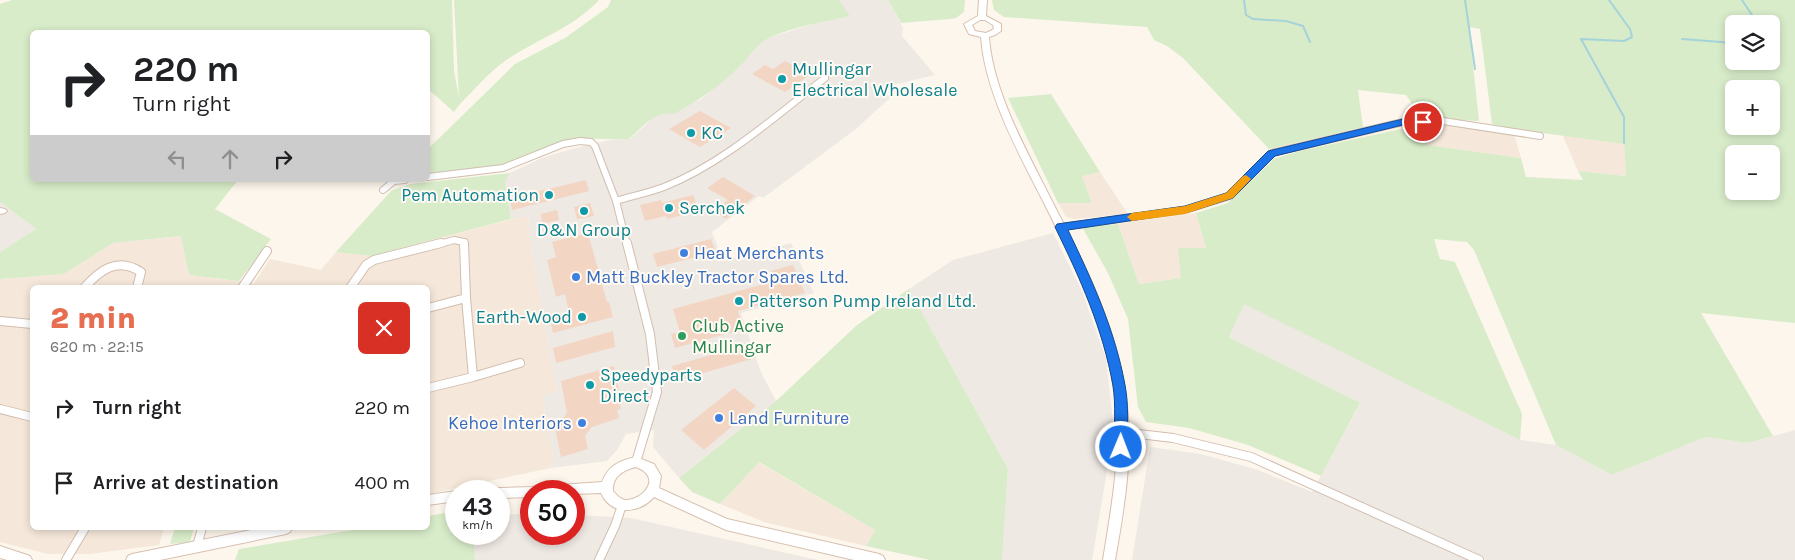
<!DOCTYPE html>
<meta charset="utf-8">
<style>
body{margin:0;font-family:Karla,sans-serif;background:#f2f2f2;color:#202124;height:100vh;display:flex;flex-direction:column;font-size:19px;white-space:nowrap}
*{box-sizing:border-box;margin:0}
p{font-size:16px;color:#757577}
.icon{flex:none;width:28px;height:28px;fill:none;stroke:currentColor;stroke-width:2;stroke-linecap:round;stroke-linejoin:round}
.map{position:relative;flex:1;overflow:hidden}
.drawer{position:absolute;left:30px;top:285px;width:400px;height:245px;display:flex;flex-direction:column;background:#fff;border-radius:8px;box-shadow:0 2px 8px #0003}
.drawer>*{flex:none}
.banner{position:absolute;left:30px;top:30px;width:400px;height:152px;border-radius:8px;box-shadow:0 2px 8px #0003;background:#fff;color:#202124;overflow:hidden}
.tools{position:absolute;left:1725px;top:15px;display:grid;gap:10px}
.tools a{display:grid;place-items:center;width:55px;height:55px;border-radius:8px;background:#fff;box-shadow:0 2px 8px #0003;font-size:25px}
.speed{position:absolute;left:445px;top:480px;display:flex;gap:10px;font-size:25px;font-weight:700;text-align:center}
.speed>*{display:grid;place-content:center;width:65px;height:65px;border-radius:50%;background:#fff;box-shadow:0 2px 8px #0003;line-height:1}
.speed small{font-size:12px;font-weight:400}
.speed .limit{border:8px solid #d22;background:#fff;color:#111}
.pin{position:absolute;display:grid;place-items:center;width:42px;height:42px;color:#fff;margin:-21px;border:2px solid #fff;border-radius:50%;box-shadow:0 1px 5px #0007}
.me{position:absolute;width:55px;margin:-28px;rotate:1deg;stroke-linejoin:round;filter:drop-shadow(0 0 4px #0008)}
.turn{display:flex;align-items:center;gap:18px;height:105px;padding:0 20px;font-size:22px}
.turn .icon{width:65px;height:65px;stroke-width:2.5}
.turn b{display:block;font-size:35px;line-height:42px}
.lanes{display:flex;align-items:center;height:48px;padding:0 20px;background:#0003;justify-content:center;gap:25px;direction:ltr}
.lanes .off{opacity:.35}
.round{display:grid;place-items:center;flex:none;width:52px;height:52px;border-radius:8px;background:#f2f2f2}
.head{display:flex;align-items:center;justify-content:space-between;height:85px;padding:0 20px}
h1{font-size:30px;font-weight:800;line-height:38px;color:#e76f51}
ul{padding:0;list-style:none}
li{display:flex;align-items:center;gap:15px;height:75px;padding:0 20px}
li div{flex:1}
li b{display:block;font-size:19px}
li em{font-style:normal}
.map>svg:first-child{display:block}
.residential{fill:#f5e8da}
.industrial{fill:#efe9e4}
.green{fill:#d8ecc9;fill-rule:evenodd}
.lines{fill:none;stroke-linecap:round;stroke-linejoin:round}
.stream{stroke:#a5d3da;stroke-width:2}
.building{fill:#f3d5c3}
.street-far1-casing{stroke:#d1beb0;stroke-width:8}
.street-casing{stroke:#d1beb0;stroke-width:10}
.secondary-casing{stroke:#d6c0b0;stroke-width:2}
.street-far1{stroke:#fff;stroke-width:6}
.street{stroke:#fff;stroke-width:8}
.secondary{fill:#fff;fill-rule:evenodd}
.route{fill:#1a73e8;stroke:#114b97}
.slow{fill:#f59e0b}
.culture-dot{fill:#0f9aa8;stroke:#fffaf3;stroke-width:2}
.shop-dot{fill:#3f7fe0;stroke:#fffaf3;stroke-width:2}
.leisure-dot{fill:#2e9e5b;stroke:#fffaf3;stroke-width:2}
.labels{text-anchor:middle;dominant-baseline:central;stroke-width:4;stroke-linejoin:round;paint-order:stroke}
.culture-label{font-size:18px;fill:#0d838f;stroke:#fffaf3;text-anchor:start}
.shop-label{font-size:18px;fill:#366cbe;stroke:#fffaf3;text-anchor:start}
.leisure-label{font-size:18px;fill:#27864d;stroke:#fffaf3;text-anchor:start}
</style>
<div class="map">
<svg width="1795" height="560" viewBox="0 0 1795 560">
<rect width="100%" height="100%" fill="#fdf6ec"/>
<path class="residential" d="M1446,124l68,10 7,24 -93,-13 -9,-20z
M1562,134l62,10 2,32 -48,-5z
M1100,172l28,42 -54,5 -8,-2 -8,-14h34l-10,-27z
M1196,213l10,35 -25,30 -42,6 -21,-60z
M528,215l2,26 27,149 -15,6 11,61 -2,11 -123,26v-206h-396v32l-32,-3v-38l64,-5 49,-31 69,-7 7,39 65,8 16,-24 51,11 15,-18 35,4z
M0,326l32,2v200h132l-5,17 -69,9h-42l-48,-12z
M758,462l117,68 -9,16 -102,-24 -44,-18z"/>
<path class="industrial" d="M839,0h49l15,28 -1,8 33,39 -60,14 16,8 -35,32 -93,69 -4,-2 -47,36 11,29 68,-18 23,50 -73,20 19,57 16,31 -97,77 -26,-31 1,-17 -28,4 -9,16 -10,11 -56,7 2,-11 -11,-61 15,-6 -27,-149 -2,-25 -17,3 -6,-37 5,-9 32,-15 26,-8 41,-10 21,-1 23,-21 47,-18 39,-33 19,-22 10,-7 45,-14 37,-8z
M0,202l36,27 -36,23z
M1053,233l29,58 24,68 7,63 -3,31 -18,107h-90l6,-91 -99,-180 44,-29z
M1244,303l276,137 36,5 56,30 94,-38 42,6 47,-13v130h-663l18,-113 51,7 57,16 54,22 48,-88 -131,-67z
M531,513v21h43v-19l57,3 187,42h-343l-2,-26h26v-19z"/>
<path class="green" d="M12,0h440l2,71 5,27 -5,-98h145c-30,31 -61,38 -94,61 -16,11 -31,29 -45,43l-6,8 -26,-23v-57h-396v148h206l-23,29 56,30 -32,42 -50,-6 -8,-39 -68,7 -49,31 -64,5v-27l36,-23 -36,-27v-198z
M611,0h228l11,16c-25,6 -66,12 -88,26 -9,7 -15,18 -23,25 -19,19 -41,34 -65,47 -18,-4 -33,14 -45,25 -20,1 -41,-2 -61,1 -19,4 -35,16 -53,21 -28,9 -59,10 -87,12v-24l87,-85 50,-26 43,-31z
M888,0h77l-1,12 -8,6 -6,1 -49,4z
M992,0h803v323l-94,-10 72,123 -25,7 -42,-6 -94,38 -56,-30 -82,-195 -7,-8 -33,-3 6,20 15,3 67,152 -2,26 -276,-136 -15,33 131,66 -39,73 -73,-31 -59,-17 -43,-6 -8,-15 -10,-88 -20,-46 -26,-46 36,-3 21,60 42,-6 -3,-30h28l-10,-35 32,-10 46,-44 26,-8 119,-26 9,20 93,13 5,19 57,3 -5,-9 48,5 -2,-32 -111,-15 -21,-5 -12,-95 -11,-2 10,94 -57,-3 -16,-23 -48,-5 5,37 -94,22 -86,-91 -16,-12 -13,-6 -7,-13 -143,-10 -10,-7zM1734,24h37v37h-37zM1734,89h37v37h-37zM1734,154h37v37h-37z
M1051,94l49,78 -18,4 10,27h-34l-50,-105z
M510,173l-5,9 6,37 -140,37 -35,-4 55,-61 19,-7z
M909,289l99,180 -6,91h-72l-64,-14 9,-16 -116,-68 -39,42 -28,-12 -13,-14 97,-77 81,-76z
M456,511v23h17l2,26h-240l4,-11 125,-21h64v-12z
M175,528h19l-4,14 -20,2z"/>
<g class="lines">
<path class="stream" d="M1244,0l2,15 7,4 33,2 17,5 7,16
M1465,0l10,69
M1609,0l21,29 2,8 -8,4 -43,-2 43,78v26
M1742,0l16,24
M1682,39l52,4"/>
</g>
<path class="building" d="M785,61l26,13 -26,18 -33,-18 13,-9 8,4z
M700,111l31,17 -31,19 -31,-18z
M723,177l32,19 -29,23 -12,-8 14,-11 -21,-12z
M586,180l3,11 -77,19 -2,-12z
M693,195l6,16 -32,8 -1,-3 -21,5 -5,-16 21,-5 1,3z
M590,203l4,13 -17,3 -3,-12z
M557,210l2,10 -17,4 -1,-10z
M588,233l19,69h2l4,15 -60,16 -3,-15 19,-5 -4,-19 -9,3 -9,-37 9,-3 -4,-15z
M711,239l5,13 -59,15 -4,-13z
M793,265l12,28 -67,18 6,18 -69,19 -4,-14 9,-2 -7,-23 102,-28 -4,-10z
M613,331l2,16 -59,16 -3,-15z
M750,344l5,14 -79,23 -4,-15z
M614,366l5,24 -3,1 5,18 -4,1 2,8 -27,9 -7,9 3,13 -27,8 -6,-29 12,-15 -6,-32z
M734,388l22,18 -52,44 -23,-20z"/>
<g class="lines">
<defs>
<path id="street-far1" d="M428,177l75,-9 60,-24 17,-3 11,1 4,4 21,55 11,44
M383,190l11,-9 11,-1
M616,201c16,-5 32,-8 48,-14 60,-24 110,-70 161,-109
M1061,227l124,-17 45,-14 42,-43 131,-31 40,-1 97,15
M436,245l18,-5 10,2v3"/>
<path id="street" d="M627,243l23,91 7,58 -21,70
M84,288c15,-17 33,-32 57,-16l-4,16
M242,288l25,-37
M350,288l16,-23 8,-5 67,-17
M428,308l38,-10
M0,321l32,3
M473,377l47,-14
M428,388l45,-11 -7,-79 -2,-55
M0,409l32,8
M1122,432l51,6 78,19 228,103
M197,546l5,-18
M66,560l19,-32
M599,560l16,-34 7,-21"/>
<path id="secondary" d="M979,0h8l-1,16 15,8v7l-6,4 -6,2c4,56 39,116 64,166 33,64 66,129 74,202 6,51 -3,105 -12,155h-12c8,-50 18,-103 13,-155 -7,-72 -40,-138 -72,-202 -25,-49 -59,-110 -63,-166l-12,-3 -5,-10 14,-8zM980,20h5l8,5 1,4 -8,4 -11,-2 -3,-6z
M0,208l5,1 2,2 -2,2 -5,1z
M636,457l18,7 7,12 -2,12 68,31 152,35 4,2 2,4h-31l-128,-30 -72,-33c-15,17 -43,19 -53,-4l-27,1v-3h-43v6l-32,1v-7h-5l5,-3 33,-1 70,-5c6,-16 18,-22 34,-25zM636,467c31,12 0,38 -14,32 -4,-2 -7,-6 -9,-8 -1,-14 10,-21 23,-24z
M456,491h2h-2v10l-28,4v-10z
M261,528h31l-2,4 -4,2 -126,26h-34l2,-4 4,-2z
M0,546l30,10 2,4h-25l-7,-2z"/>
</defs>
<use href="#street-far1" class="street-far1-casing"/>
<use href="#street" class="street-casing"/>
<use href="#secondary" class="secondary-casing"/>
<use href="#street-far1" class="street-far1"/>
<use href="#street" class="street"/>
<use href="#secondary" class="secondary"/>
</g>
<path class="route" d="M1403,119h20l5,3 -5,3h-20l-128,31 -42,42 -44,14 -121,18c24,50 47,100 57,155 4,20 2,42 3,62l-2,4 -5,2 -5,-2 -2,-4c0,-20 2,-42 -1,-61 -10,-57 -33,-108 -58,-159l2,-3 128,-18 41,-13 42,-42z"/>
<path class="slow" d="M1246,175l5,4 -18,19 -48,16 -53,7 -5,-4 5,-4 53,-7 41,-13 17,-17z"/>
<g class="culture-dot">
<circle cx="782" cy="79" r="5"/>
<circle cx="691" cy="133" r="5"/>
<circle cx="549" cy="195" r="5"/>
<circle cx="669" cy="208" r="5"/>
<circle cx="584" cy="211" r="5"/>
<circle cx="739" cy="301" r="5"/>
<circle cx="582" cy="317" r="5"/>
<circle cx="590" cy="385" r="5"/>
</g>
<g class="shop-dot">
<circle cx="684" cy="253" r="5"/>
<circle cx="576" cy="277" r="5"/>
<circle cx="719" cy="418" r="5"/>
<circle cx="582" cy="423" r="5"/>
</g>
<circle class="leisure-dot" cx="682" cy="336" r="5"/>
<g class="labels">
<g class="culture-label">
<text x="792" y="69">Mullingar<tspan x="792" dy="21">Electrical Wholesale</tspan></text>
<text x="701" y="133">KC</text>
<text x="539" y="195" text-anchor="end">Pem Automation</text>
<text x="679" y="208">Serchek</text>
<text x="584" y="230" text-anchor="middle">D&amp;N Group</text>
<text x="749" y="301">Patterson Pump Ireland Ltd.</text>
<text x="572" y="317" text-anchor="end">Earth-Wood</text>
<text x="600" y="375">Speedyparts<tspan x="600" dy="21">Direct</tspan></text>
</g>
<g class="shop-label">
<text x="694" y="253">Heat Merchants</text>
<text x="586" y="277">Matt Buckley Tractor Spares Ltd.</text>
<text x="729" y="418">Land Furniture</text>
<text x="572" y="423" text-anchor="end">Kehoe Interiors</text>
</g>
<g class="leisure-label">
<text x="692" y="326">Club Active<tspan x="692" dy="21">Mullingar</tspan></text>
</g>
</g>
</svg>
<div class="tools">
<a><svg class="icon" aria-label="layers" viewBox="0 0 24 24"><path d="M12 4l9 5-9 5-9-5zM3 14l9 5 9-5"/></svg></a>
<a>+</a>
<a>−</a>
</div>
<div class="speed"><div>43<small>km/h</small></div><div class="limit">50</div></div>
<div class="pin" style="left:1423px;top:122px;background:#d93025"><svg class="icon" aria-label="arrive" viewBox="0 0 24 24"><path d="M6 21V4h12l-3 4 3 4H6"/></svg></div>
<svg class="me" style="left:1121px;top:447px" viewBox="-20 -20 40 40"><circle r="17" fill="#1a73e8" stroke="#fff" stroke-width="3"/><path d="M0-11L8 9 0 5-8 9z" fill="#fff"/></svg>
<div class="banner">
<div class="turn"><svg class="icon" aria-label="right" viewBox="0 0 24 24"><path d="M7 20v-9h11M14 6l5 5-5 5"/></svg><div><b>220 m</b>Turn right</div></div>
<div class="lanes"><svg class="icon off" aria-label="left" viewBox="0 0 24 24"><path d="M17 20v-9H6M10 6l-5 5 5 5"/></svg><svg class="icon off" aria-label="ahead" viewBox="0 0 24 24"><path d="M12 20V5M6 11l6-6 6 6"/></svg><svg class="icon" aria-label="right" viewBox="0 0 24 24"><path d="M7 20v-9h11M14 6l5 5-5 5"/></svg></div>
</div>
<section class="drawer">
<div class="head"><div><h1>2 min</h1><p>620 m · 22:15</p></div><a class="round" style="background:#d93025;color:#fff"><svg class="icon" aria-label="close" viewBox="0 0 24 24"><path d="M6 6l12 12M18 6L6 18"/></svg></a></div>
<ul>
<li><svg class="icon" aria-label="right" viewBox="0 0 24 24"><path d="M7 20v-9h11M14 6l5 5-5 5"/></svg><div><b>Turn right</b></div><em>220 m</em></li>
<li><svg class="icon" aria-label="arrive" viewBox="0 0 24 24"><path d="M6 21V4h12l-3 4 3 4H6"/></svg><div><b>Arrive at destination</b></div><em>400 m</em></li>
</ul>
</section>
</div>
